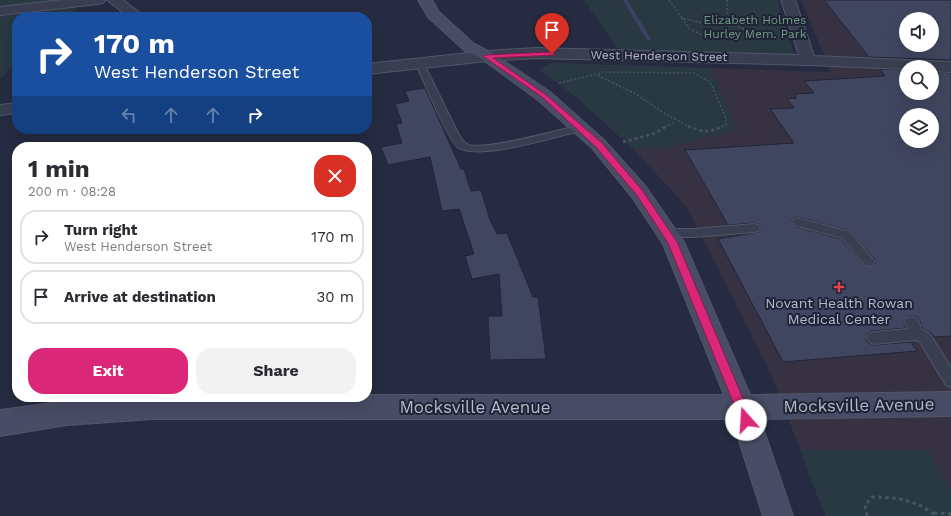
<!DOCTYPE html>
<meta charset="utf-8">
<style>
body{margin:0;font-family:"Work Sans",sans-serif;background:#f2f2f3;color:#2b2b33;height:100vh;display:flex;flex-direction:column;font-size:15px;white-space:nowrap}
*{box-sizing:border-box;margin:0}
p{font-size:13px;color:#7c7c81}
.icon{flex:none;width:22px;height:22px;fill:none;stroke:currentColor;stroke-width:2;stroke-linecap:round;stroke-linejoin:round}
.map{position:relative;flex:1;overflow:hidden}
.panel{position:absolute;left:12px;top:142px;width:360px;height:260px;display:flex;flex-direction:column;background:#fff;border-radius:16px;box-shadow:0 4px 16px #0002}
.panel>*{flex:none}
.top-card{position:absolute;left:12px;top:12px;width:360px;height:122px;border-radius:16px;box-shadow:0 4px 16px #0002;background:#1a4fa0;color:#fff;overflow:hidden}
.buttons{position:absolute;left:899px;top:12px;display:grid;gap:8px}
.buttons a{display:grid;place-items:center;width:40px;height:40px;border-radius:50%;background:#fff;box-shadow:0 4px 16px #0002;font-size:20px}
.pin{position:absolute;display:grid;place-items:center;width:34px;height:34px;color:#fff;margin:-41px -17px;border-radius:50% 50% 50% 0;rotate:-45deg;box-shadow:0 0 4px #0007}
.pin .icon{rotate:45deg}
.me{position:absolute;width:44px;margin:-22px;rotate:341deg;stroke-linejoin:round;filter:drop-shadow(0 0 3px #0008)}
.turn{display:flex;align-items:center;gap:14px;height:84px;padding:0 16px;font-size:18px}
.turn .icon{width:52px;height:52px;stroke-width:2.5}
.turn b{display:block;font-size:28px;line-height:34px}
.lanes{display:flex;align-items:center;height:38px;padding:0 16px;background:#0003;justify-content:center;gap:20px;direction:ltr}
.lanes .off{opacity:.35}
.round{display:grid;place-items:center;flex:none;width:42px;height:42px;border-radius:16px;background:#f2f2f3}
.head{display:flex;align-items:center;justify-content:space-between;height:68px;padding:0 16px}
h1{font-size:24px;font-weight:700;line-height:30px}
.cta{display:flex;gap:8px;margin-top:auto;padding:8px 16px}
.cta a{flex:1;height:46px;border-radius:16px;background:#db2777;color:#fff;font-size:16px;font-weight:700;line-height:46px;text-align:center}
.cta a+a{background:#f2f2f3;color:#2b2b33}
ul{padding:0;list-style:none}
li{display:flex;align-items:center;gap:12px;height:54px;margin:0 8px 6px;padding:0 8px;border:2px solid #e1e1e2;border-radius:16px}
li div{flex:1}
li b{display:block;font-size:15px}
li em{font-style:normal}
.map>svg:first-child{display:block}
.medical{fill:#373242;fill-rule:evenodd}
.green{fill:#283942}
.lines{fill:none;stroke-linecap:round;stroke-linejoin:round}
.stream{fill:#394368;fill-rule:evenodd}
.building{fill:#40465f;stroke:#212538;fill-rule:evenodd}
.lane-casing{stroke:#525668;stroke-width:2}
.street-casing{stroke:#525668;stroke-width:2}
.secondary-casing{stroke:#525668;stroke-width:2}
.path-far2{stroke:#46565f;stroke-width:1.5;stroke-dasharray:2 2;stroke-linecap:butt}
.path-far1{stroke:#46565f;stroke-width:2.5;stroke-dasharray:3 3;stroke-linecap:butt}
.path{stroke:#46565f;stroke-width:3;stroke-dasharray:3.5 3.5;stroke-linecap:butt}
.lane{fill:#3a3e51;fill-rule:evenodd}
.street{fill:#3a3e51;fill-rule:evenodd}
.secondary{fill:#484c64;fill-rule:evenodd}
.route{fill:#db2777;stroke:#8e194d}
.health-dot{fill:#e0444e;stroke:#1f2336;stroke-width:1.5}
.labels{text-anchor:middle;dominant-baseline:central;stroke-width:4;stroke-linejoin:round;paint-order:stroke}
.far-park-label{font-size:12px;fill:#6e9c82;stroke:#1f2336}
.far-street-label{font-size:12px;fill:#b7bacb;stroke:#1f2336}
.poi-label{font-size:14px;fill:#b7bacb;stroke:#1f2336}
.near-street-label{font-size:17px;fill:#b7bacb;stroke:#1f2336}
</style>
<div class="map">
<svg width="951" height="516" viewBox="0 0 951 516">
<rect width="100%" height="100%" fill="#262b41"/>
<path class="medical" d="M801,0h150v516h-125l-57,-147 -83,-163 -52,-56 -60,-55 -35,-25 11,-7 281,9zM906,19h26v26h-26zM906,67h26v26h-26zM906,115h26v26h-26z"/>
<path class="green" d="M0,0h84l-18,17h-49v46l-17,16z
M584,0h193l18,56 -177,-7z
M550,63l160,5 27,62 -69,17 -34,3 -60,-55 -35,-25z
M800,450l129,1 22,42v23h-126z"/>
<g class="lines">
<path class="stream" d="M623,0h4l24,39v1h-4z"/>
</g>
<path class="building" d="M824,0h127v60l-82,-3zM906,19h26v26h-26z
M880,69l26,1v23h26v-21l19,1v263l-17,1 -3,-4 -8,-4 -5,-12 -6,-1 -5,1 -3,4 2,7 -33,3 -5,2 -2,6 2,4 6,2 37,-3 6,9 -134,11 -65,-123 40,-7 3,-5 -3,-3 -4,-1 -26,2 -43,-75 109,-7 -24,-34 24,-1 -7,-9 9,-1 -1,-4 19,-1 -10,-12 81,-5zM906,115h26v26h-26zM798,217l52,14 24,27 2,5 -3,3h-8l-24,-27 -47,-13 -3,-5 3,-3z
M425,88l36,81h3l7,22 10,-1 9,30 7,14 10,-1 26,64h5l8,62 -56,1 -2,-44h14l-3,-42 -27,5 -7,-23 9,-2 -15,-45 -17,2 -12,-54 -42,8 -7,-18 21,-4 -6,-19 6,-1 -7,-19 14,-3 -4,-10z"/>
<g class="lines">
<defs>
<path id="lane" d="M420,61l4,3 35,71c2,3 4,7 8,9 14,8 93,-14 113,-19l5,3 -5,3c-25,6 -100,29 -121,17 -10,-5 -36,-69 -43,-84z
M798,218l52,14 23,27 2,3 -2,3 -4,1 -4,-1 -23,-27 -48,-13 -2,-3 2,-3z
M754,224l4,1 2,3 -2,3 -4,1 -60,5h-28l-4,-1 -2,-3 2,-3 4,-1h28z
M912,317l5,1 5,12 8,4 21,34v19l-5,-2 -26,-43 -4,-2 -42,4 -5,-2 -2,-4 2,-4 5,-2 34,-3 -3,-7 2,-4z"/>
<path id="street" d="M62,0h43l-2,3 -5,1 -98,11v-8z
M107,0h16l22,17h-16z
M781,0h14l19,56 137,6v10l-19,-1v-4h-26v2l-98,-4 -271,-7 -50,3 -120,13v-10l120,-13 50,-3 262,7z
M17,103v10l-17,2v-10z"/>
<path id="secondary" d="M418,0h14l7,12 35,32 18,9 58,39 54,48 42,47 38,55 66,153 201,-3v24l-191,3 33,97h-30l-31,-97h-579l-86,6 -67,11v-26l67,-9 55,-4h245v-2h357l-61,-151 -31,-47 -40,-49 -54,-48 -56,-41 -18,-9 -36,-33z"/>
</defs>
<use href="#lane" class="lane-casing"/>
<use href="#street" class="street-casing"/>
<use href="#secondary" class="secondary-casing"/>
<path class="path-far2" d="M669,0l13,18 20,5 33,3
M727,0v17l9,9 37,14
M682,18l8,11 20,10
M707,22l20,-5
M559,83l38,-9
M665,127l10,-5
M690,127l-23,-12 -31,-21 -39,-19 4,-3 93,1 16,9 15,34 1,9 -5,2"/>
<path class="path-far1" d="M688,126c12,6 23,7 35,0
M623,142l30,-8 14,-8"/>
<path class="path" d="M934,513l17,1
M867,516l-2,-11 7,-8c24,0 45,3 64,19"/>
<use href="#lane" class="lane"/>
<use href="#street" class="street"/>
<use href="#secondary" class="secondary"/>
</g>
<path class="route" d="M552,52l3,2 -1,1 -61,3 53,37 55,47 41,48 35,52 75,178 -2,4 -4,1 -4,-1 -74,-181 -32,-49 -41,-48 -53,-49 -59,-41 4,-1z"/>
<path class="health-dot" d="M837 281h4v4h4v4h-4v4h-4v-4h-4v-4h4z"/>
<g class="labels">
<g class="far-park-label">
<text x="755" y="20">Elizabeth Holmes<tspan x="755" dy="14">Hurley Mem. Park</tspan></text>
</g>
<g class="far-street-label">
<text transform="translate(659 56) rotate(1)">West Henderson Street</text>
</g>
<g class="poi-label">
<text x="839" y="303">Novant Health Rowan<tspan x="839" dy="16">Medical Center</tspan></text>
</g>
<g class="near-street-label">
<text transform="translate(859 405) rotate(-1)">Mocksville Avenue</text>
<text x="475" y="407">Mocksville Avenue</text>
</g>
</g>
</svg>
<div class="buttons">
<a><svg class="icon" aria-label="sound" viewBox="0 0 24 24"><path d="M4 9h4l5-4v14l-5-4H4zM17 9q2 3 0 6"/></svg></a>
<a><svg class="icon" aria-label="search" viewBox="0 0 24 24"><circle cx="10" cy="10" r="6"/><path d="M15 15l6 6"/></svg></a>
<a><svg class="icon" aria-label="layers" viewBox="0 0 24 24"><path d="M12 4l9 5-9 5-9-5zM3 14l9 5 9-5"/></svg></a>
</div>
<div class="pin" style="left:552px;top:54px;background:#d93025"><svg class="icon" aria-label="arrive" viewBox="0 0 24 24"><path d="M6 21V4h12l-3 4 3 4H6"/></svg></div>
<svg class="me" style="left:746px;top:420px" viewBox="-20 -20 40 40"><circle r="19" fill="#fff"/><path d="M0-13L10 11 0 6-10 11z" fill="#db2777"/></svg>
<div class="top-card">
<div class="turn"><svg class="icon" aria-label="right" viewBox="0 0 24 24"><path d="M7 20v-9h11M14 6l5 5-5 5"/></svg><div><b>170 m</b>West Henderson Street</div></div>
<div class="lanes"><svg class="icon off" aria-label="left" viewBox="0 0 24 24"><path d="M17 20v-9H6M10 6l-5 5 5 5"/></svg><svg class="icon off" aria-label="ahead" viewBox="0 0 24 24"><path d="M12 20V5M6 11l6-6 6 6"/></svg><svg class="icon off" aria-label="ahead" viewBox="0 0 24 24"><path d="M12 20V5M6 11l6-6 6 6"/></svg><svg class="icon" aria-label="right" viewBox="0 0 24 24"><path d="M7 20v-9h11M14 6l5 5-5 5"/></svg></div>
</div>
<section class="panel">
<div class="head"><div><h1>1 min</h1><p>200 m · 08:28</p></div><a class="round" style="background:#d93025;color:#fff"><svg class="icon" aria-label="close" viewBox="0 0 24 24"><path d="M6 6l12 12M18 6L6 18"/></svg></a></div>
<ul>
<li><svg class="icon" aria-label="right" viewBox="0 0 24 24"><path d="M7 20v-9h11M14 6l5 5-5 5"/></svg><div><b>Turn right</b><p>West Henderson Street</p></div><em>170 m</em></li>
<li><svg class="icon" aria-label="arrive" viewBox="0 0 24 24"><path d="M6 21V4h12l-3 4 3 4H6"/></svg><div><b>Arrive at destination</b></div><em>30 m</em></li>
</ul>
<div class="cta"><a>Exit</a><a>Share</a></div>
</section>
</div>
